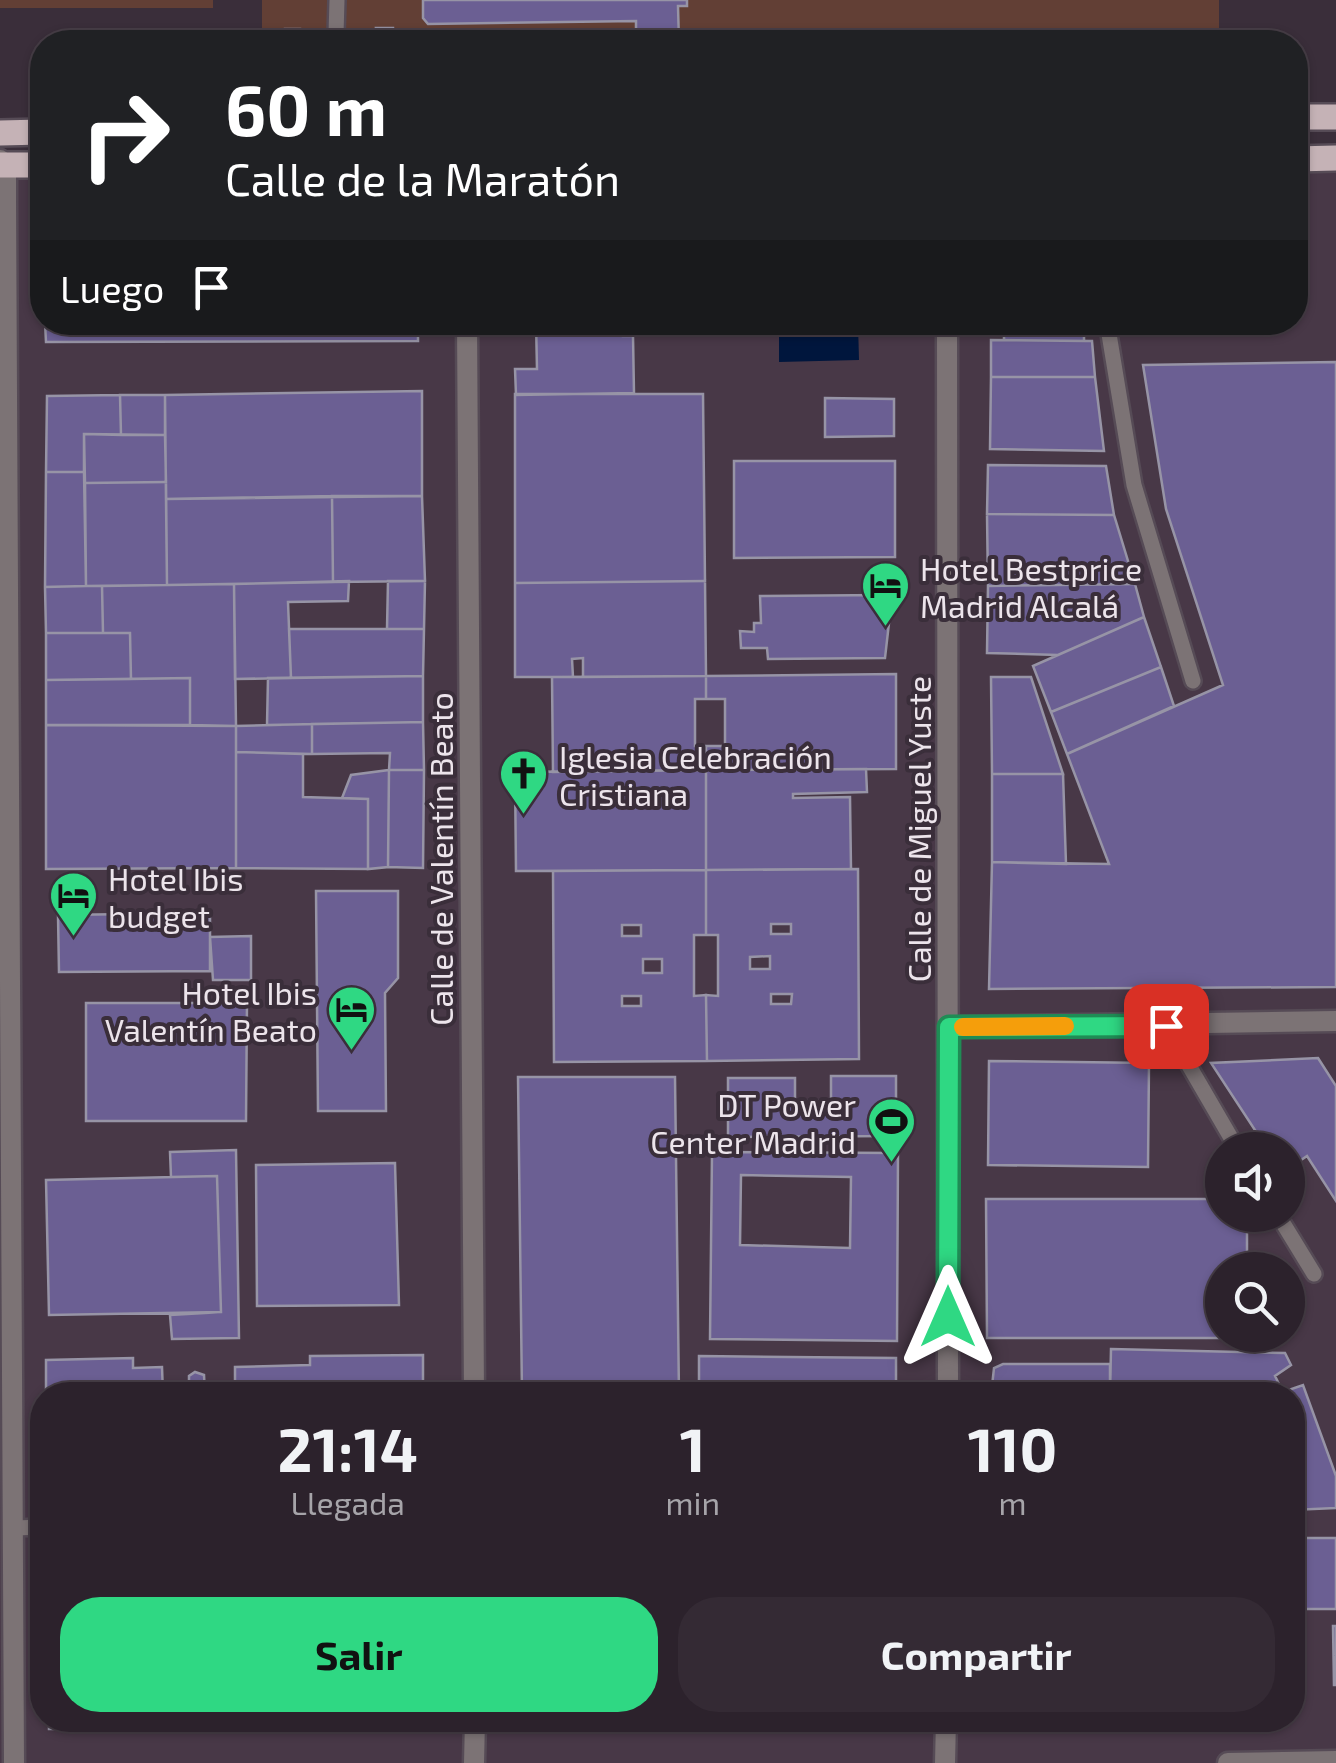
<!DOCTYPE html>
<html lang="es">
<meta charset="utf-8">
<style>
body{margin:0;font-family:"Exo 2",sans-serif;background:#342a34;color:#f1f3f6;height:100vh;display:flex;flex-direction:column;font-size:38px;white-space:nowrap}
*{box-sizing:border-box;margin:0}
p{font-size:32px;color:#a6a4a9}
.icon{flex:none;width:55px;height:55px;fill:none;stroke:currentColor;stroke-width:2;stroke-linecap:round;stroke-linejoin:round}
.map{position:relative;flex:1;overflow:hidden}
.panel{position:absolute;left:30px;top:1382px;width:1275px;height:350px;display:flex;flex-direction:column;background:#2c222c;border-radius:40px;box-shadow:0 2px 8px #0004,0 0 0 2px #483f48}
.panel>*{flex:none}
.top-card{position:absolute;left:30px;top:30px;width:1278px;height:305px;border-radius:40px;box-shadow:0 2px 8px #0004,0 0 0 2px #483f48;background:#202124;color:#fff;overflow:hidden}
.buttons{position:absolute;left:1205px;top:1132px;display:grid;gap:20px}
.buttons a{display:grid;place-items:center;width:100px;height:100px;border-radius:50%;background:#2c222c;box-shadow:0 2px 8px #0004,0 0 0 2px #483f48;font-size:50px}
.pin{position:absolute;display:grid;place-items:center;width:85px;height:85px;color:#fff;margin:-42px;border-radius:20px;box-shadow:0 5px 15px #0006}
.me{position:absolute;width:110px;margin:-55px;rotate:0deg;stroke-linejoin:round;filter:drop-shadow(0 0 8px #0008)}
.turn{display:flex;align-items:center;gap:35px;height:210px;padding:0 30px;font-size:45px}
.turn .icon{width:130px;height:130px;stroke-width:2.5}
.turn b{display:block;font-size:70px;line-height:85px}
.then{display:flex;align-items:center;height:95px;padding:0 30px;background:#0003;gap:20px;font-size:38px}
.eta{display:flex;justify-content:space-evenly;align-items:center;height:170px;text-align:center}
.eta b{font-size:60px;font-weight:700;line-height:70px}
.button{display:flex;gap:20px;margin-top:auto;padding:20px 30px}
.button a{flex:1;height:115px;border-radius:40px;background:#2fd883;color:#111;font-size:40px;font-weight:700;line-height:115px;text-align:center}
.button a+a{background:#342a34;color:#f1f3f6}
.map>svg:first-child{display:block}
.built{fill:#483847;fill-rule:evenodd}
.green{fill:#623f35}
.water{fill:#00163d}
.building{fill:#6b5f93;stroke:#9794a6;stroke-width:2.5;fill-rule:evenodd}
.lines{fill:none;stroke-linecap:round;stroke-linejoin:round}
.lane-casing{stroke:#564b56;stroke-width:20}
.street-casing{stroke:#564b56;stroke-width:25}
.primary-casing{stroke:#564b56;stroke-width:30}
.lane{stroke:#7c7375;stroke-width:15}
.street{stroke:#7c7375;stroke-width:20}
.primary{stroke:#c5b2b6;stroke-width:25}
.route-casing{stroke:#1f8c55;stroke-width:25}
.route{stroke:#2fd883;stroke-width:18}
.slow{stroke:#f59e0b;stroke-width:18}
.labels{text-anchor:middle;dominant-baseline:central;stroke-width:8;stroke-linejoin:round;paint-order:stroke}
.poi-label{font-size:32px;fill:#ece4eb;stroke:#3a2e3a;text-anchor:start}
.street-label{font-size:32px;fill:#ece4eb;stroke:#3a2e3a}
</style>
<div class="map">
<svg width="1336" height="1763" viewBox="0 0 1336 1763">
<rect width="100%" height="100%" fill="#3a2e3a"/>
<path class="built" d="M1336,158v1605h-1336v-1598h42v157h1253v-163zM1222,1150h66v65h-66zM1222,1270h66v65h-66zM42,1395h1250v325h-1250z"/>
<path class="green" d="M0,0h213v8h-213z
M262,0h957v42h-957z"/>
<path class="water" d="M858,323l1,37 -80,2v-37z"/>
<path class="building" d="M423,0h264v6h-9l1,36h-43v-21l-208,3 -5,-6z
M376,28h17v14h-131v-5h23v-8h15v6l77,-1z
M45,322h373v19l-372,1z
M536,322h87v14h10l1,57 -118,2 -1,-26h22z
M1004,322h80v19l-80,-1z
M991,340l101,1 3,36h-104z
M1336,362v625l-347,2 3,-127 117,2 -42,-110 156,-69 -57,-176 -23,-144z
M991,377h104l9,74 -114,-2z
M422,391v105l-256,3 -1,-104z
M515,394h188l2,187 -190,2z
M120,395l1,40 -37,-1v38h-38l1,-76z
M120,395h45v40h-44z
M825,398l69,1v37l-69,1z
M84,434l81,1 1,47 -81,1z
M734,461h161v96l-161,1z
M988,465l118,1 8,49 -127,-1z
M46,472h38l2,114 -41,1z
M166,482l1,103 -81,1 -1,-103z
M332,496l1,86 -166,3 -1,-86z
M332,496h90l3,85 -92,1z
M987,514l127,1 21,69 -147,2z
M349,581l-1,20 -60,1 3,76 -56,1 -1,-95z
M388,581h37l-1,48h-37z
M705,581l1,95 -123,1v-19l-11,1 1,18h-58v-94z
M234,584l2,142 -46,-1v-47l-59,1 -1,-46h-27l-1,-47z
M1135,584l9,33 -86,38 -71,-2 1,-67z
M86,586h16l1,47h-57l-1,-46z
M760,596l124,-1 5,28 -4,35 -117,1 -1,-11h-26l-1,-17 14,1v-9h7z
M1144,617l17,50 -110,45 -18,-46z
M289,629h135l-1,47 -132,2z
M46,633h84l1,46 -85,1z
M1161,667l13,39 -107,48 -16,-42z
M896,674v95l-190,1v-24h19v-47h-19v-23z
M423,676v46l-156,3 1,-47z
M706,676v23h-11v47h11v24l-153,2 -1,-95z
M991,677h40l32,97h-71z
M190,678v47h-144v-45z
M423,722l1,48h-35l1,-17 -78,1v-30z
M312,724v30l-76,-2v-26z
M46,725l190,1v142l-190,1z
M236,752l67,2v43l65,2v70l-132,-1z
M866,769l1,23 -74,2v4l57,-1 1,72 -145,1v-100z
M389,770h35l-1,98 -35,-1z
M389,770l-1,97 -20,2v-70l-26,-1 9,-23z
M706,770v100l-190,1 -1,-99z
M992,774h71l3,90 -74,-2z
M858,869l1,190 -152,2 -1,-66 12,1v-61h-12v-65zM771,924h20v10h-20zM770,956v13h-20v-12zM771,994h21l-1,10h-20z
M706,870v65h-12v61l12,-1 1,66 -153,1 -1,-191zM622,925h19v11h-19zM643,959h19v14h-19zM622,996h19v10h-19z
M316,891h82v87l-13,15 1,118h-68z
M210,913v58l-151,1 -1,-57z
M251,936v44h-38l-3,-43z
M86,1003h161l-1,118h-160z
M1318,1058l18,28v115l-29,-45 -19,13v-19h-20l-57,-87z
M989,1061l160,2 -1,104 -160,-2z
M831,1076h65v60l-168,1v-59h67v23h36z
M518,1077h157l4,318h-157z
M236,1150l3,188 -67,1 -2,-24 51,-3 -4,-136 -46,1 -1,-25z
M712,1152l186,1 -1,188 -187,-2zM741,1175l110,2 -1,71 -110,-3z
M395,1163l4,142 -142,1 -1,-141z
M217,1176l4,136 -172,3 -3,-135z
M986,1199h236v16h25v49h29v6h-54v65l54,3h-289z
M1111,1349l174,4 6,12 -16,11 8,16 20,-7 33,91v32l-44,2v-115h-182z
M423,1355v40h-377v-35l87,-2v10l29,-1 1,27h26v-18l6,-4 9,3 1,19 30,-1v-26l75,-2v-9z
M699,1356l197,2v37h-197z
M1003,1364h107v31h-119l3,-27z
M1292,1538h44v71h-44z
M1333,1626h3v59h-2z
M49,1720h95v9h-95z
M185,1720h51v8h-51z
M236,1720h54v9l-54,-1z
M330,1720h94v6l-94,2z
M519,1720h48v3l-48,1z
M567,1720h47v3h-47z
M708,1720h95v1l-95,1z"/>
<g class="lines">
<defs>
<path id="lane" d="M336,34l1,-34
M1107,322l27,163 59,196
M1166,1026l72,124
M1278,1215l36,59
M15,1528l27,-1"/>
<path id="street" d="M0,160l6,5v35l8,1563
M467,322l7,1073
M947,322l1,1073
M949,1027l387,-6
M474,1763l1,-43
M945,1763l1,-43
M1228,1763l108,-2"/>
<path id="primary" d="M1295,117h41
M0,133l42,-1
M1295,159l41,-1
M0,165h42"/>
</defs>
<use href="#lane" class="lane-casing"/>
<use href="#street" class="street-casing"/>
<use href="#primary" class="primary-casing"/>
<use href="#lane" class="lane"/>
<use href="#street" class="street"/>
<use href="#primary" class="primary"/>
</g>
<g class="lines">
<defs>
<path id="route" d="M948,1317l1,-290 217,-1"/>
</defs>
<use href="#route" class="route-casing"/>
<use href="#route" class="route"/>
<path class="slow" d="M963,1027l102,-1"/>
</g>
<defs>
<symbol id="hotel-pin" viewBox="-11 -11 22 30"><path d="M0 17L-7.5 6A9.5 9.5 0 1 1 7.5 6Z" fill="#2fd883" stroke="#3a2e3a"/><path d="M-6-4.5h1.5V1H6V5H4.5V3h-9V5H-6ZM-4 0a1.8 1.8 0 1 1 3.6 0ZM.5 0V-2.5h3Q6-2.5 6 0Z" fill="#111"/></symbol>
<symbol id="church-pin" viewBox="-11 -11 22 30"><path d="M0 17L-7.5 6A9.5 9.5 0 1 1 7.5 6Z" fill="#2fd883" stroke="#3a2e3a"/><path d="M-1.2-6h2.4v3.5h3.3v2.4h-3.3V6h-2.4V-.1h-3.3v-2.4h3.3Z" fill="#111"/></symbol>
<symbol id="stadium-pin" viewBox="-11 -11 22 30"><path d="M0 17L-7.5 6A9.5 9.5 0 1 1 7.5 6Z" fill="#2fd883" stroke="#3a2e3a"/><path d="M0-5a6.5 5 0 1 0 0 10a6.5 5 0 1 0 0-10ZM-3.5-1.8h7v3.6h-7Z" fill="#111"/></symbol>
</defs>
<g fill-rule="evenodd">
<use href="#hotel-pin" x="858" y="558" width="55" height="75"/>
<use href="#church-pin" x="496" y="746" width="55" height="75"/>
<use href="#hotel-pin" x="46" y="868" width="55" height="75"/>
<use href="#hotel-pin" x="324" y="982" width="55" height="75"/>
<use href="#stadium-pin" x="864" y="1094" width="55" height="75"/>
</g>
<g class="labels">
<g class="poi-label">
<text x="920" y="568">Hotel Bestprice<tspan x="920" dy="37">Madrid Alcalá</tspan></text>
<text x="559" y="756">Iglesia Celebración<tspan x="559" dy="37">Cristiana</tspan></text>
<text x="108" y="878">Hotel Ibis<tspan x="108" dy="37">budget</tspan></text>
<text x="317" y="992" text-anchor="end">Hotel Ibis<tspan x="317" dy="37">Valentín Beato</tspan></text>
<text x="856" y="1104" text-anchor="end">DT Power<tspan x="856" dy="37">Center Madrid</tspan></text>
</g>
<g class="street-label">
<text transform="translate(918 829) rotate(-90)">Calle de Miguel Yuste</text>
<text transform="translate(440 859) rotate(-90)">Calle de Valentín Beato</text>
</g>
</g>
</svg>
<div class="buttons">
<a><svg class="icon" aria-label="sound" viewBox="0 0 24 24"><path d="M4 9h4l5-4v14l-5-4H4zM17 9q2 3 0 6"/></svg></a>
<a><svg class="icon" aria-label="search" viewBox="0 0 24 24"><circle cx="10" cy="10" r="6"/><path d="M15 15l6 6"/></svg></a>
</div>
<div class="pin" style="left:1166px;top:1026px;background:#d93025"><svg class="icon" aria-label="arrive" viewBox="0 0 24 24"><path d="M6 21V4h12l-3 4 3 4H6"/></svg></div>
<svg class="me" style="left:948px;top:1317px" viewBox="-20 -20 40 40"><path d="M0-17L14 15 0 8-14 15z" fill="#2fd883" stroke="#fff" stroke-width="4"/></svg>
<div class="top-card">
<div class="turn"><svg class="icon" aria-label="right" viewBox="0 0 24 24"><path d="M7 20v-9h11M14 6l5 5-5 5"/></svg><div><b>60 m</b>Calle de la Maratón</div></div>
<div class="then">Luego<svg class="icon" aria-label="arrive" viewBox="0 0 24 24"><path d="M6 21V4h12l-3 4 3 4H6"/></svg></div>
</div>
<section class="panel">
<div class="eta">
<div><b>21:14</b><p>Llegada</p></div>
<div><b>1</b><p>min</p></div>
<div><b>110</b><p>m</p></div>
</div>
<div class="button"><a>Salir</a><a>Compartir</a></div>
</section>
</div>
